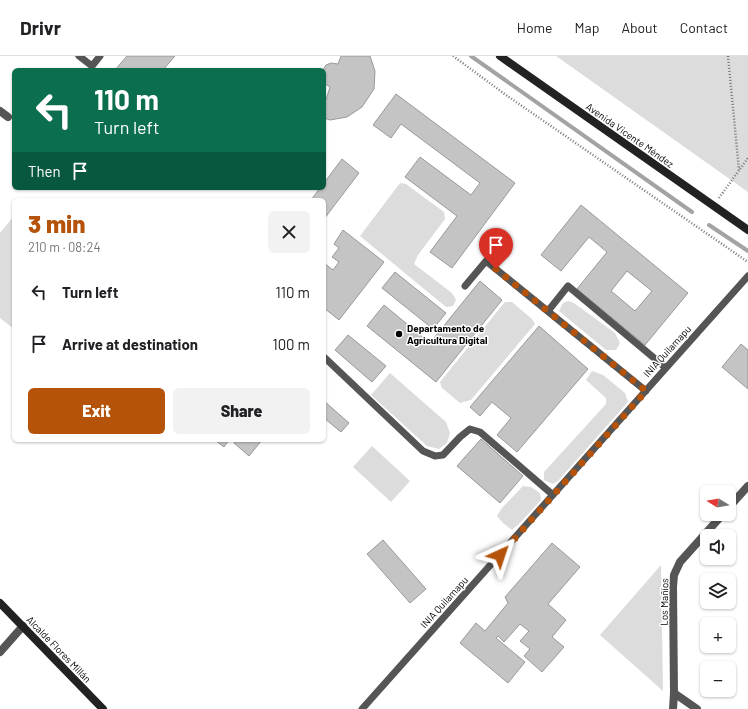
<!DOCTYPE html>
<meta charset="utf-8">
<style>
body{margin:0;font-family:Barlow,sans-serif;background:#f2f2f2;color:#202124;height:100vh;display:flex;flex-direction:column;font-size:15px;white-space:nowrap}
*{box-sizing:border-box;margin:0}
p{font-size:13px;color:#757577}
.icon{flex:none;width:22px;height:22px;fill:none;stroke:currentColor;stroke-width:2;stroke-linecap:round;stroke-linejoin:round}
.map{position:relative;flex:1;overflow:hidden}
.drawer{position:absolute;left:12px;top:142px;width:314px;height:244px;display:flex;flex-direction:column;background:#fff;border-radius:6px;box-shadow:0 1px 3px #0004}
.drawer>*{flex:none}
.banner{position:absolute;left:12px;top:12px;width:314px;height:122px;border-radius:6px;box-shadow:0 1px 3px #0004;background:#0b6e4f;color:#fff;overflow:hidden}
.needle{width:26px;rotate:281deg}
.controls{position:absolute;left:700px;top:429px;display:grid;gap:8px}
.controls a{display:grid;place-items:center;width:36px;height:36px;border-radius:6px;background:#fff;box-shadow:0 1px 3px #0004;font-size:20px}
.pin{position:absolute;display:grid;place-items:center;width:34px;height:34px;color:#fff;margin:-41px -17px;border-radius:50% 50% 50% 0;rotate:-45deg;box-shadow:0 0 4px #0007}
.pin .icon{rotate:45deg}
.me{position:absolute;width:44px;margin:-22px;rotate:42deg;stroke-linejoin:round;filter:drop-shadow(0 0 3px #0008)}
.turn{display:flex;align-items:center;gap:14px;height:84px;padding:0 16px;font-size:18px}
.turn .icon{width:52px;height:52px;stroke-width:2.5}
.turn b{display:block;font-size:28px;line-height:34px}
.then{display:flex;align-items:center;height:38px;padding:0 16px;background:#0003;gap:8px;font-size:15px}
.round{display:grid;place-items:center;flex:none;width:42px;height:42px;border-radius:6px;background:#f2f2f2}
.headline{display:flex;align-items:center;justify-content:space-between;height:68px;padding:0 16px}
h1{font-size:24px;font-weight:800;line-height:30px;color:#b45309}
.action{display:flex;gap:8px;margin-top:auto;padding:8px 16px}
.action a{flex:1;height:46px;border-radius:6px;background:#b45309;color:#fff;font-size:16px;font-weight:800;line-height:46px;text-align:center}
.action a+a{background:#f2f2f2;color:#202124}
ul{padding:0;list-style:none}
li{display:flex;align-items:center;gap:12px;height:52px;padding:0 16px}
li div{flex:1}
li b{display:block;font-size:15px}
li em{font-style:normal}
header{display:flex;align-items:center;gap:24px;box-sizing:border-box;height:56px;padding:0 20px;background:#fff;border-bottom:1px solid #e0e0e0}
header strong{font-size:19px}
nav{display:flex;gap:22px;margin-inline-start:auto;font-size:14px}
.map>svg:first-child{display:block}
.green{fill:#dcdcdc}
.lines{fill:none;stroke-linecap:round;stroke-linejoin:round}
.stream{stroke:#a3a3a3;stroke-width:4}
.building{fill:#c4c4c4;stroke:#999;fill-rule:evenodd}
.path{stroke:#777;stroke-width:2.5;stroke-dasharray:1 2;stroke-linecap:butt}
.lane{stroke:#555;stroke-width:7}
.street{stroke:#555;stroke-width:8}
.secondary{stroke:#222;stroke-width:8}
.route{stroke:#b45309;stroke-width:7;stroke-dasharray:0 12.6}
.poi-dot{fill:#000;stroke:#fff;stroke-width:1.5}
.labels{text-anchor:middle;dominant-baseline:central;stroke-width:3;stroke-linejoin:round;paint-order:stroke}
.street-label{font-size:10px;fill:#000;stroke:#fff}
.poi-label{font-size:10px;font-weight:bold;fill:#000;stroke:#fff;text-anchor:start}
</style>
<header>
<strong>Drivr</strong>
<nav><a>Home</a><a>Map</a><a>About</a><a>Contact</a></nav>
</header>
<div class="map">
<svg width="748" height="653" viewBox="0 0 748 653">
<rect width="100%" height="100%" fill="#fff"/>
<path class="green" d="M556,0h192v136z
M400,127l6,1 38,28 1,7 -27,36 -4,9 38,29 4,7 -3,6 -7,1 -86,-71z
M14,160v113l-14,-11v-85z
M568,245l6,2 41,30 5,10 -4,7h-10l-47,-39 4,-8z
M505,246h7l20,17 3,5 -64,76 -11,3 -18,-15 -2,-6z
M592,315l11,4 22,18 3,9 -70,79 -5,3 -9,-4v-8l62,-68v-6l-20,-18z
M390,317l56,49 4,11 -3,10 -8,6 -12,-3 -56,-51z
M372,390l38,35 -19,21 -38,-35z
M523,430l8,1 9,6 1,7 -22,24 -7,6 -9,-7 -6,-7 5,-8z
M661,509l2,126 -63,-56z"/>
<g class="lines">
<path class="stream" d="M471,0l221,156
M709,169l39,26"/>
</g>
<path class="building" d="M127,0h48l-12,14h-48z
M341,0h29l5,15 -1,18 -12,18 -15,10 -17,3 -6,-2v-12l6,-19 -6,-4v-13h-1l3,-5 5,-2 7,1z
M396,38l119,89 -63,85 -22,-16 27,-36 -52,-39 15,-20 51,38 9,-12 -79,-59 -10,14 -18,-13z
M342,103l17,14 -35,46v-19h-13l9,-12h4v-5z
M581,149l107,88 -43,52 -68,-56 30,-37 -18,-15 -28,34 -20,-16zM627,215l25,20 -17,20 -24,-20z
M343,174l41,32 -45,58 -15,-12v-45l9,7 6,-8 -7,-5 7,-9 -5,-4z
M395,216l51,41 -13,16 -51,-41z
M480,225l22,19 -66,82 -69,-56 17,-21 46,38z
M539,270l49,43 -71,83 -20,-17 14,-17 -19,-16 -12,14 -10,-9z
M348,279l38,31 -14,16 -37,-32z
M741,288l7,6v39l-26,-22z
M324,345l25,22 -8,9 -17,-14z
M481,383l42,37 -23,27 -43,-37z
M215,384h14l-5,7z
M237,384h25l-13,16 -15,-13z
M383,484l43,49 -16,14 -43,-49z
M552,487l28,24 -32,37 18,16 -14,17 12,10 -22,25 -18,-16 6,-7 -10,-8 9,-10 -9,-7 -16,18 -6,-6 -2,2 29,24 -17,21 -48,-40 16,-20 9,8 23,-28 -3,-6z"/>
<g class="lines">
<path class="path" d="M453,0l53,39 242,167
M728,0l11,114
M719,142l29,-40"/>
<path class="lane" d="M79,0l13,10 8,-10
M465,230l21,-25 160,130
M548,255l20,-25 98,82
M324,301l99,94 12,5 8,-1 17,-18 10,-8 10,3 73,63
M362,653l386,-433"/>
<path class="street" d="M0,55l8,6
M729,451l19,-21
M0,596l23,-26
M674,637l23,16
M673,653l1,-16 -1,-106 1,-12 6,-13 43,-48"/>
<path class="secondary" d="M500,0l248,174
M0,547l103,106"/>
</g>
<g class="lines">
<path class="route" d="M496,213l150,122 -146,164"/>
</g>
<circle class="poi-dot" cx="399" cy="278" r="4"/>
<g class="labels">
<g class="street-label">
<text transform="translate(630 79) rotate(35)">Avenida Vicente Méndez</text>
<text transform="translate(667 295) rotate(-48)">INIA Quilamapu</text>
<text transform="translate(444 546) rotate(-48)">INIA Quilamapu</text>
<text transform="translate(664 546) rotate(-89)">Los Mañíos</text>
<text transform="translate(59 593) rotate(46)">Alcalde Flores Millán</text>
</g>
<g class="poi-label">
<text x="407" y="272">Departamento de<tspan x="407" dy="12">Agricultura Digital</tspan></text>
</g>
</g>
</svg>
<div class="controls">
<a><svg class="needle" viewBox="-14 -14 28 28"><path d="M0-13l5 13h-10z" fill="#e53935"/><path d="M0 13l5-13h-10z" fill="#757577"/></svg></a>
<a><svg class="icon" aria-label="sound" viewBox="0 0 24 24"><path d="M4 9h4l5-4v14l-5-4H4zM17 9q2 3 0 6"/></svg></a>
<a><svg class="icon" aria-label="layers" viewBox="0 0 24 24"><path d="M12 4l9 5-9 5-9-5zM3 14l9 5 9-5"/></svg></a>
<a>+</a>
<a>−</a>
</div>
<div class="pin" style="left:496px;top:213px;background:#d93025"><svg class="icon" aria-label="arrive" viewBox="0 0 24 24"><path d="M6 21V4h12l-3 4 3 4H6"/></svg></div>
<svg class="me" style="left:500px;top:499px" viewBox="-20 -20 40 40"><path d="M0-17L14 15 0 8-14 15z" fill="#b45309" stroke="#fff" stroke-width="4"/></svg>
<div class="banner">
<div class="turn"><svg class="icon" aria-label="left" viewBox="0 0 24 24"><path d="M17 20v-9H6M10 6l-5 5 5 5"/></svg><div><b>110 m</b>Turn left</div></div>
<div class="then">Then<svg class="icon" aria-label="arrive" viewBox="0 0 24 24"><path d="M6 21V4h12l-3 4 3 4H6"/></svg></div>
</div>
<section class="drawer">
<div class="headline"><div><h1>3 min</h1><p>210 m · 08:24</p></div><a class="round"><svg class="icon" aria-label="close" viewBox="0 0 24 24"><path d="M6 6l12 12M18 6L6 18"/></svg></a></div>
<ul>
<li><svg class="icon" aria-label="left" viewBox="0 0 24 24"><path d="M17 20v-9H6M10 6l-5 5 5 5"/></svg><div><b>Turn left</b></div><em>110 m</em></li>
<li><svg class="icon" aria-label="arrive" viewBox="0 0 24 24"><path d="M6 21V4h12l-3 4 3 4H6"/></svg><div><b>Arrive at destination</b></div><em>100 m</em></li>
</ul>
<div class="action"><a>Exit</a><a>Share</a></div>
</section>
</div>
